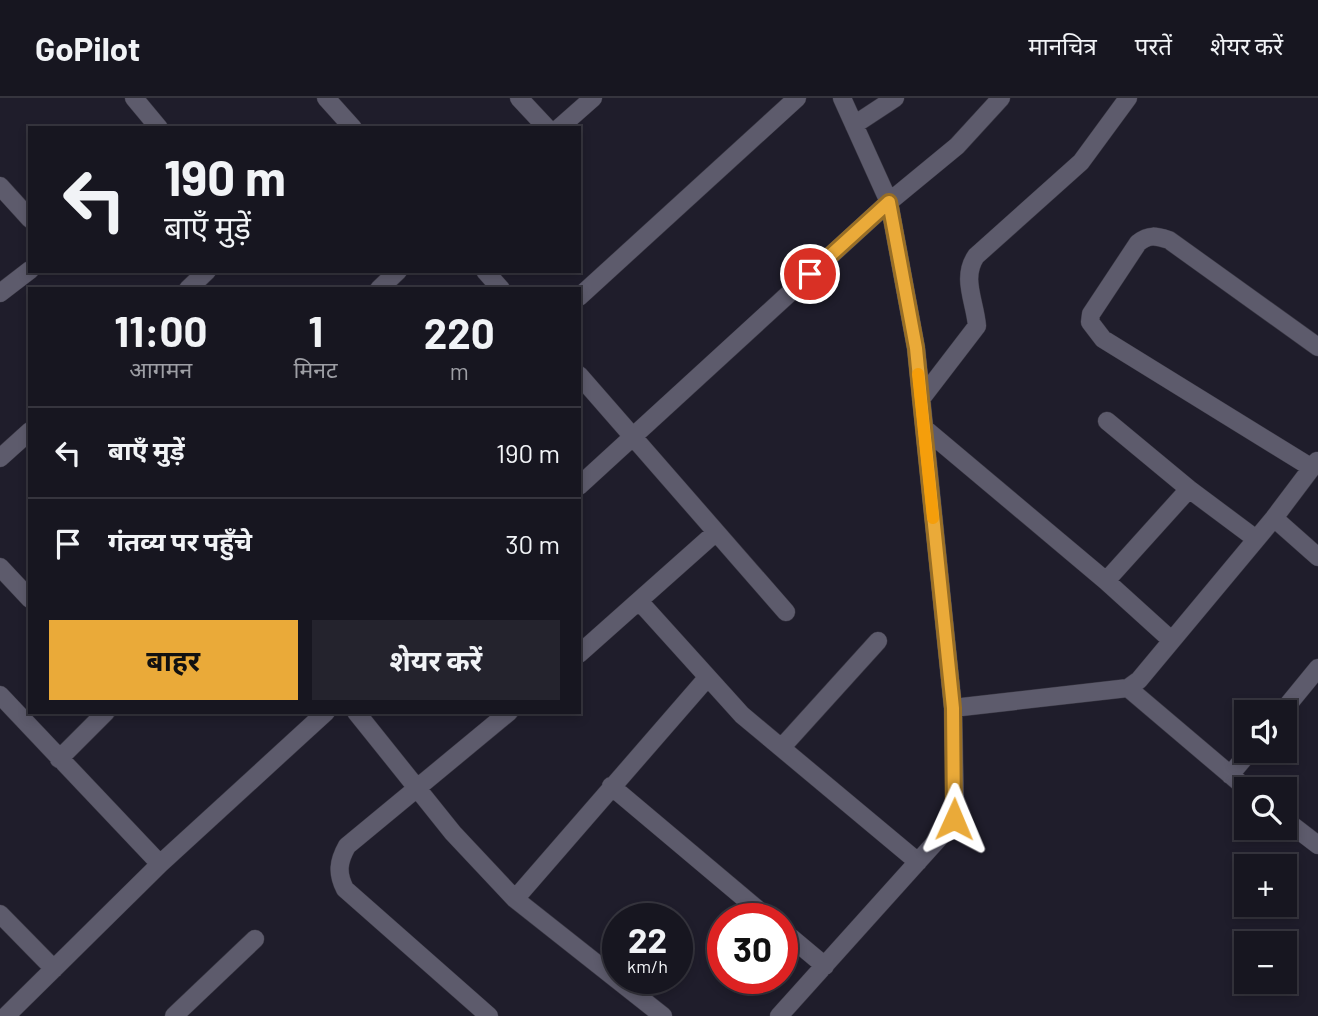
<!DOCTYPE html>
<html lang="hi">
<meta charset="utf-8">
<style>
body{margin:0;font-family:Barlow,"Noto Sans Devanagari",sans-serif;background:#24232d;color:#f1f3f6;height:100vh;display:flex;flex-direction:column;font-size:26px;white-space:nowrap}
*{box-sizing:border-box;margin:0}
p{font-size:23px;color:#9e9fa5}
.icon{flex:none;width:38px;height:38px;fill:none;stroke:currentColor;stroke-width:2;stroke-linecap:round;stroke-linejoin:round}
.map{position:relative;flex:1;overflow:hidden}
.details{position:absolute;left:28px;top:189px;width:553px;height:427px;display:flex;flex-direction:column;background:#171620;border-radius:0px;box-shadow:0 4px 10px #0003,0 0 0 2px #36353e}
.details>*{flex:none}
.banner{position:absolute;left:28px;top:28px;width:553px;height:147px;border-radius:0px;box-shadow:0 4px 10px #0003,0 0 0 2px #36353e;background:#171620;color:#f1f3f6;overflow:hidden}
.fabs{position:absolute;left:1234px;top:602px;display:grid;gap:14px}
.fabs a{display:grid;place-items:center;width:63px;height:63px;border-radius:0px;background:#171620;box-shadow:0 4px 10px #0003,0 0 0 2px #36353e;font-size:35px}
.speed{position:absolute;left:602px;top:805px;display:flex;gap:14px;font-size:35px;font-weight:700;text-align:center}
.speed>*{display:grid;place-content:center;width:91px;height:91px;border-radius:50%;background:#171620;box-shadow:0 4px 10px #0003,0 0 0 2px #36353e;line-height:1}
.speed small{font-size:18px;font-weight:400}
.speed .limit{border:10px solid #d22;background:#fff;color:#111}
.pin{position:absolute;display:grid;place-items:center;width:60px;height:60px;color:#fff;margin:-30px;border:4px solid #fff;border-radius:50%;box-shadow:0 2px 7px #0007}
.me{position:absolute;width:77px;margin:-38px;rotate:1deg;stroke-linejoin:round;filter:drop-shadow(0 0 5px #0008)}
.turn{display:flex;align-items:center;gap:24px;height:147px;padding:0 21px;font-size:32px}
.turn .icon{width:91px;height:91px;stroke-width:2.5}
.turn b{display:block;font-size:49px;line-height:60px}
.eta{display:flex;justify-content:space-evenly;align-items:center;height:119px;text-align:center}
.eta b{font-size:42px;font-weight:700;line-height:49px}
.primary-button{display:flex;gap:14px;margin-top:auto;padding:14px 21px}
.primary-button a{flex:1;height:80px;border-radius:0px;background:#eaaa39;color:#111;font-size:28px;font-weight:700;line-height:80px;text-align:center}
.primary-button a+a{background:#24232d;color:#f1f3f6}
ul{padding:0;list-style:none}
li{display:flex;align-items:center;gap:21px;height:91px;padding:0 21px;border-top:2px solid #36353e}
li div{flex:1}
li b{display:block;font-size:26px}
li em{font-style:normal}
header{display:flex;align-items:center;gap:42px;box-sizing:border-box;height:98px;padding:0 35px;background:#171620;border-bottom:2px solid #36353e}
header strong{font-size:33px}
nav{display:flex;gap:38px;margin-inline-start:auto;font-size:24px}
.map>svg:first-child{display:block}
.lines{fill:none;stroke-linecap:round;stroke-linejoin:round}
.minor-casing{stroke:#393743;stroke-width:19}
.minor{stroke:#5d5b6c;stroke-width:18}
.route-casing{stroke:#986e25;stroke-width:18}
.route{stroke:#eaaa39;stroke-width:12}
.slow{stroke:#f59e0b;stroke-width:12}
</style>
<header>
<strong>GoPilot</strong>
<nav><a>मानचित्र</a><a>परतें</a><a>शेयर करें</a></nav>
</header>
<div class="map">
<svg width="1318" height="918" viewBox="0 0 1318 918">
<rect width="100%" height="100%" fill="#1f1d2b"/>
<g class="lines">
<defs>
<path id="minor" d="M134,0l25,30
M326,0l27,30
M519,0l28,30
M854,27l41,-27
M559,30l34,-30
M0,88l30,33
M485,173l16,18
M188,191l19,-18
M379,191l19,-18
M0,195l30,-23
M579,199l218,-199
M579,277l207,237
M921,301l56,-73c-2,-25 -16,-48 -1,-70l105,-94 47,-64
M1107,323l82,68 67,50
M924,330l182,153 64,58
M0,360l30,-27
M1312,370l-209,-129 -13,-17 1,-8 47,-71c11,-9 18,-7 31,-3l149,107
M579,388l310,-284 68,-56 44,-48
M1274,420l44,39
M0,469l30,32
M1106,483l83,-92
M639,503l103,114 176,147
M579,556l136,-121
M1128,590l119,101
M0,597l160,169
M953,610l175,-20 11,-8 135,-162 43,-57
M356,614l97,121 62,66 148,117
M1282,614l36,-44
M782,649l96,-106
M59,661l47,-47
M1230,677l20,-24
M611,688l158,133
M1284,721l34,26
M515,801l192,-221
M0,816l54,55
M782,832l43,36
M6,918l154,-152 166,-152
M174,918l81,-77
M489,918l-144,-127c-8,-16 -7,-27 2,-43l162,-134
M779,918l171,-190 5,-13 -2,-105 -37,-360 -27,-146 -47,-104"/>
</defs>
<use href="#minor" class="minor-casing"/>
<use href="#minor" class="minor"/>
</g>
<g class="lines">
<defs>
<path id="route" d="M810,176l79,-72 27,146 5,51 32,309 1,111"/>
</defs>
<use href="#route" class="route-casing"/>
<use href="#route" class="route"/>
<path class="slow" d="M918,276l15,144"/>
</g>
</svg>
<div class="fabs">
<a><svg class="icon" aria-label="sound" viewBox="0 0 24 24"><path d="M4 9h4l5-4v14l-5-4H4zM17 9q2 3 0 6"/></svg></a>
<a><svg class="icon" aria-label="search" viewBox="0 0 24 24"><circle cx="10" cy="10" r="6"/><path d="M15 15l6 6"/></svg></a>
<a>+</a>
<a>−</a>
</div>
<div class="speed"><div>22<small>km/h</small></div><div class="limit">30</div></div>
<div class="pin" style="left:810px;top:176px;background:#d93025"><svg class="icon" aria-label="arrive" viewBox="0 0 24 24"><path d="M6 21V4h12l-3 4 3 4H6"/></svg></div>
<svg class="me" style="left:954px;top:721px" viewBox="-20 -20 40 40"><path d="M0-17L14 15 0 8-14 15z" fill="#eaaa39" stroke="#fff" stroke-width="4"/></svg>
<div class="banner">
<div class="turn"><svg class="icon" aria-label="left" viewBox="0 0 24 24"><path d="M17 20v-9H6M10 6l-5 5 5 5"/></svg><div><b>190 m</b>बाएँ मुड़ें</div></div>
</div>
<section class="details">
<div class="eta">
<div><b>11:00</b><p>आगमन</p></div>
<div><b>1</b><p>मिनट</p></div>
<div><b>220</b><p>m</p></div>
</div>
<ul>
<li><svg class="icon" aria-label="left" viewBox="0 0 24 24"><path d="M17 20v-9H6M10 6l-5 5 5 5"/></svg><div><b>बाएँ मुड़ें</b></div><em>190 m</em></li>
<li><svg class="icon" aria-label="arrive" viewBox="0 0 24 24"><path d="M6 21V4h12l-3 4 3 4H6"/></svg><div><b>गंतव्य पर पहुँचे</b></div><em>30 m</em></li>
</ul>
<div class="primary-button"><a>बाहर</a><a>शेयर करें</a></div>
</section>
</div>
